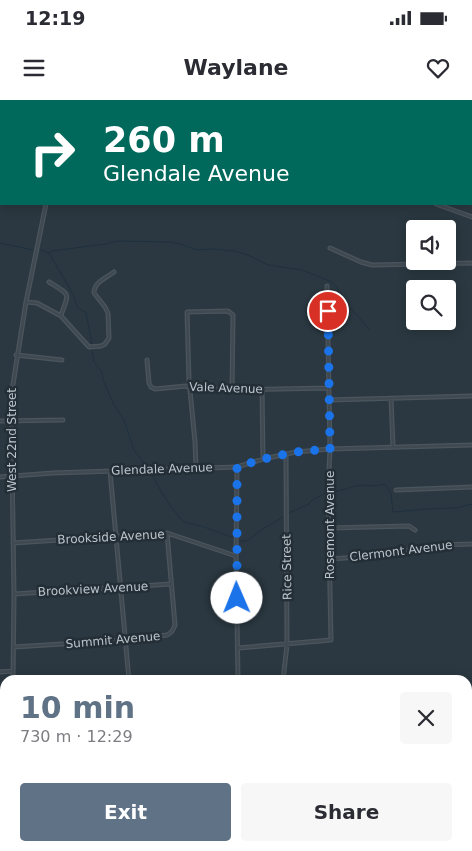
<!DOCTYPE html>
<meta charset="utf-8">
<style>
body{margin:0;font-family:"DejaVu Sans",sans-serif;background:#f7f7f7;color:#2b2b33;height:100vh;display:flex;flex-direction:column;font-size:19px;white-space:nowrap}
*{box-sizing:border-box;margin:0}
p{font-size:16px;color:#7c7c81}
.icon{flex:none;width:28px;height:28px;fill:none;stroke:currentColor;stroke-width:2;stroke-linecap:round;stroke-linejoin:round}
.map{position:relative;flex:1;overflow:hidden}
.details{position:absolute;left:0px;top:575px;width:472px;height:176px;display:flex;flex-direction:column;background:#fff;border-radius:15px 15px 0 0;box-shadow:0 2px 12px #0003}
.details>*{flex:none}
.top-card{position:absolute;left:0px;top:0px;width:472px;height:105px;box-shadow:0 2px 12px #0003;background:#00695c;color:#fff;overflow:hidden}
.tools{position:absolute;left:406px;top:120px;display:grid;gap:10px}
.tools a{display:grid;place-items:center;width:50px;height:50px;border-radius:5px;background:#fff;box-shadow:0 2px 12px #0003;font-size:25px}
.pin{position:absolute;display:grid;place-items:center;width:42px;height:42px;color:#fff;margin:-21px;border:2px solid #fff;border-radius:50%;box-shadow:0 1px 5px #0007}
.me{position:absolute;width:55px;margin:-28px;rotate:359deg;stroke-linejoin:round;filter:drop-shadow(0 0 4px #0008)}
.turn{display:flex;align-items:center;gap:18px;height:105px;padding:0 20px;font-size:22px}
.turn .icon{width:65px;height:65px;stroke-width:2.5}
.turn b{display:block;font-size:35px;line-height:42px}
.round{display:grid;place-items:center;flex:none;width:52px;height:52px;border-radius:5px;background:#f7f7f7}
.head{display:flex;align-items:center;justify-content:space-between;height:85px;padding:0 20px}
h1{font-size:30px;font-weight:600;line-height:38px;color:#5f7286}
.button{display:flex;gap:10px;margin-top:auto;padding:10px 20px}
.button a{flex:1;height:58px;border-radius:5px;background:#5f7286;color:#fff;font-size:20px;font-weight:600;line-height:58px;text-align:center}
.button a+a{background:#f7f7f7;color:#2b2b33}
.status{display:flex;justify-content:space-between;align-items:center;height:35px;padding:0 25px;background:#fff;direction:ltr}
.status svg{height:14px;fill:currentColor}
header{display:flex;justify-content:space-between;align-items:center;height:65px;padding:0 20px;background:#fff;font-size:22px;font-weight:600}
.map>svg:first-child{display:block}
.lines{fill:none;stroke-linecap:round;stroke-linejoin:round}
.stream{stroke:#1f303e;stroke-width:1}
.street-casing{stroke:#4c555d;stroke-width:5}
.secondary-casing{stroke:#4c555d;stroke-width:6}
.primary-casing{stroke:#4c555d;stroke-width:7}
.street{stroke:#3f4951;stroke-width:2.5}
.secondary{stroke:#4d5963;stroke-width:4}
.primary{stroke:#5d6870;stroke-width:4.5}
.rail-casing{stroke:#626e77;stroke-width:3}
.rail{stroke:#232e36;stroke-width:1;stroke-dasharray:4;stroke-linecap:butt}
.route{stroke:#1a73e8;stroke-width:9;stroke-dasharray:0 16.2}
.labels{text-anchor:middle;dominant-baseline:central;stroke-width:5;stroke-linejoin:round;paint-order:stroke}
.street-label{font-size:12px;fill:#bcc4cb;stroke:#232e36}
</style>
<div class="status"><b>12:19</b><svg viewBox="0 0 49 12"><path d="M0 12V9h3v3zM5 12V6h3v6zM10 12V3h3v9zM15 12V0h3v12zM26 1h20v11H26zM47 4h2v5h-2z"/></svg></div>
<header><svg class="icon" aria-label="menu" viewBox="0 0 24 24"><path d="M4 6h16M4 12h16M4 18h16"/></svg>Waylane<svg class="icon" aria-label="heart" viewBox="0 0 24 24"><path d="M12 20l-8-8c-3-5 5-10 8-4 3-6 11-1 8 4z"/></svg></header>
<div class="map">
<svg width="472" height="751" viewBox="0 0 472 751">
<rect width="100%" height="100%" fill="#2b3841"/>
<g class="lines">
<path class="stream" d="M0,143l33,7
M41,150l8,3 24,41 4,13 9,6 6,31
M49,153l2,-2 55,-7 10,-3 54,1 14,3 13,5 16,-1 22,2 13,4 20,10 34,5 30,12 6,7 2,7 29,33
M92,250l2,12 8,10 1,8 11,25 10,15 10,30 15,19
M151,372c8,17 18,34 31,48l2,2c18,3 33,10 50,16
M332,391c9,1 16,-4 24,-5 10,-1 20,1 29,-2l6,10 2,18 34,-3 29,-1 16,-4
M289,413l20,-9 2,-3 14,-8
M239,441h8l14,-11 22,-13"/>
<defs>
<path id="street" d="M8,0v1
M131,0l11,1
M62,1v-1
M436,104l36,13
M330,148l31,14 11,3 100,-2
M49,182c21,13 21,10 12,33
M26,202l11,1 24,13 28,31 12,-1 4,-2 4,-6 -1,-25 -3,-6 -11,-14c0,-11 12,-15 20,-21
M16,255l46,5
M147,260l2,23 2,4 4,2 31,-3 4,2 42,2 96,-2
M262,290l1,69
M391,298l2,49
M329,300l143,-4
M0,321l63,-1
M237,367l-1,89 2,124
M196,368l-1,-26 -6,-62 -2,-68 41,-1 5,4 -1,75
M110,371l19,209
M0,377l53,-4 184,-6 26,-8 33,-7 34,-3 142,-4
M396,390l76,-3
M330,428l79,-2 6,4
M13,443l154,-10 69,23
M330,459l43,-3 65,-11 34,-1
M14,494l157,-10
M14,547l112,-7 41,-5c5,-2 6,-5 8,-10l-8,-92
M238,548l93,-8 -3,-149 2,-42 -3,-163
M0,572l13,-1
M13,580l1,-86 -3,-197 15,-95 20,-98
M283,580l4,-35 -1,-191
M0,607l5,-1
M468,615l4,-1
M0,674h5
M243,746v5
M415,746v5"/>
<path id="secondary" d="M333,0l4,1
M471,50h1
M41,746v5"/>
<path id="primary" d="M468,596l4,-1
M0,634h5"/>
</defs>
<use href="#street" class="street-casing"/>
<use href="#secondary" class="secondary-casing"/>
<use href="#primary" class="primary-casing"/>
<use href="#street" class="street"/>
<use href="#secondary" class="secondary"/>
<use href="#primary" class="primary"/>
<defs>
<path id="rail" d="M468,611l4,-1
M0,662h5"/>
</defs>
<use href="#rail" class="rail-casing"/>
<use href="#rail" class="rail"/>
</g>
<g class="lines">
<path class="route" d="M237,498v-131l26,-8 33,-7 34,-3 -2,-138"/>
</g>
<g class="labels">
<g class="street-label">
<text transform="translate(226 288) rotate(2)">Vale Avenue</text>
<text transform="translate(12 340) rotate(-90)">West 22nd Street</text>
<text transform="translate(162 369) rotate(-2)">Glendale Avenue</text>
<text transform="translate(330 425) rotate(-90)">Rosemont Avenue</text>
<text transform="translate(111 437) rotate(-3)">Brookside Avenue</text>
<text transform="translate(401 451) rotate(-7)">Clermont Avenue</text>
<text transform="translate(287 467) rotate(-91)">Rice Street</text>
<text transform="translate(93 489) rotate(-3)">Brookview Avenue</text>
<text transform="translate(113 540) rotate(-5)">Summit Avenue</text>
</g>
</g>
</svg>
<div class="tools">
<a><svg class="icon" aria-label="sound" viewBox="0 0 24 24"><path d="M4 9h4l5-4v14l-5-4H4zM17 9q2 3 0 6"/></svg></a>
<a><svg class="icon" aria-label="search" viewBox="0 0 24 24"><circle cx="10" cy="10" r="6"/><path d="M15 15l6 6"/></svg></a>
</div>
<div class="pin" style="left:328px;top:211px;background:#d93025"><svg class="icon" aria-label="arrive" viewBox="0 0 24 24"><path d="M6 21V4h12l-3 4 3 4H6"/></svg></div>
<svg class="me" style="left:237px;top:498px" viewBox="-20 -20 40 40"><circle r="19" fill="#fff"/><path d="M0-13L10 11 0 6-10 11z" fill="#1a73e8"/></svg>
<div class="top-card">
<div class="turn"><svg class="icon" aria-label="right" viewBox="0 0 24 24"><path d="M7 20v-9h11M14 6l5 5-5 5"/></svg><div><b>260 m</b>Glendale Avenue</div></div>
</div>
<section class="details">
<div class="head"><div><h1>10 min</h1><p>730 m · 12:29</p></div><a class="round"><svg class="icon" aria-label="close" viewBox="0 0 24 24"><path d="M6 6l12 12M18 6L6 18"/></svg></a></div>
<div class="button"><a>Exit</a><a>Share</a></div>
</section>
</div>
